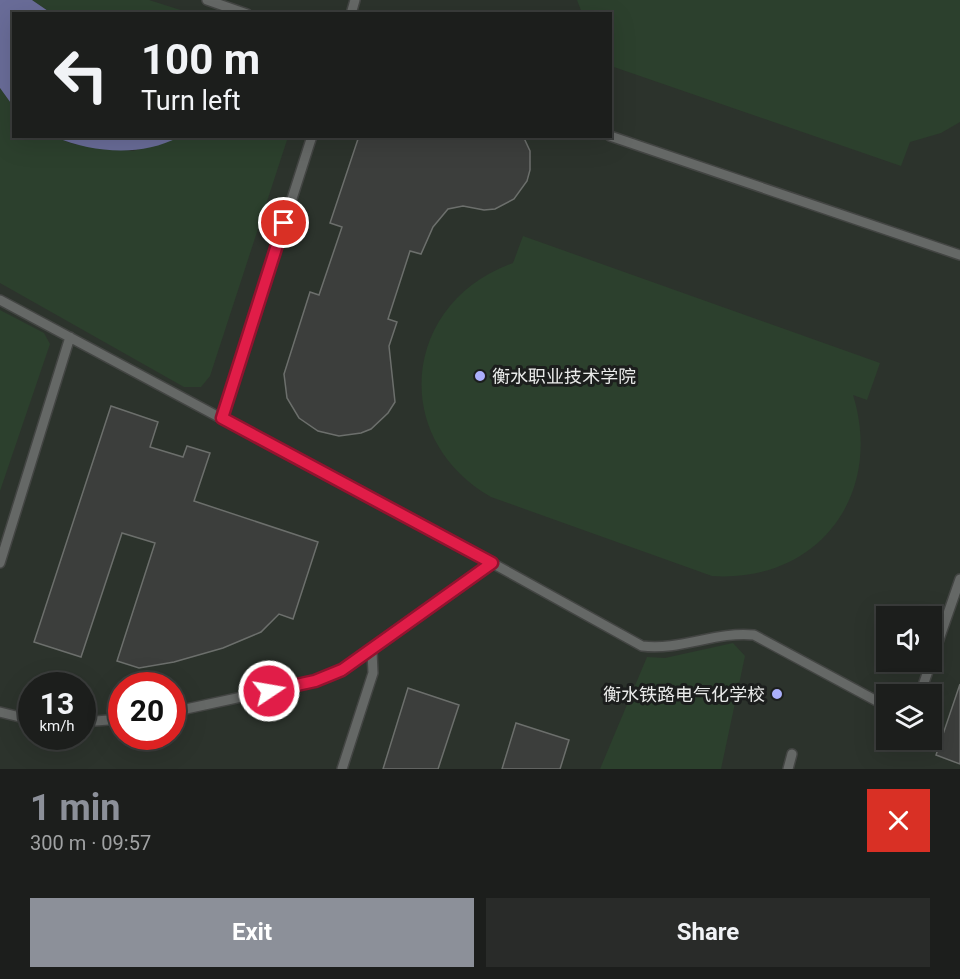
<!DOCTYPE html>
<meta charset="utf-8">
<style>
body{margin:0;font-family:Roboto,"Noto Sans SC",sans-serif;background:#292b29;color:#f1f3f6;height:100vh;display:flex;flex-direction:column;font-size:22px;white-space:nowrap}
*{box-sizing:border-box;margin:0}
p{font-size:20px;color:#a0a2a3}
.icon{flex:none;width:33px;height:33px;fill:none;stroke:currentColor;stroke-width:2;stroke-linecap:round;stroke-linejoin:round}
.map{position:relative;height:769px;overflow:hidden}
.sheet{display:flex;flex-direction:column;background:#1c1e1c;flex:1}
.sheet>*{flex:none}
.top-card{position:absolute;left:12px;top:12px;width:600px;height:126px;border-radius:0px;box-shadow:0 6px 24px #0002,0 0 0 2px #3a3c3b;background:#1c1e1c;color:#f1f3f6;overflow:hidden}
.tools{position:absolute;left:876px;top:606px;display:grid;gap:12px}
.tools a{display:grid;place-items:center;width:66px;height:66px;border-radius:0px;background:#1c1e1c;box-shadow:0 6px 24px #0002,0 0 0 2px #3a3c3b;font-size:30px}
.speed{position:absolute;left:18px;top:672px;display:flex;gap:12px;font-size:30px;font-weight:700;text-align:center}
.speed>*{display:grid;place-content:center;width:78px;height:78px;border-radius:50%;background:#1c1e1c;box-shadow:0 6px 24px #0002,0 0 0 2px #3a3c3b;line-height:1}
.speed small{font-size:15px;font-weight:400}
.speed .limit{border:9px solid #d22;background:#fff;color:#111}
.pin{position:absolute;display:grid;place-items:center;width:51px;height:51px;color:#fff;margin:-26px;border:3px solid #fff;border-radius:50%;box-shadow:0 2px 6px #0007}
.me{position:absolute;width:66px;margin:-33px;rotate:78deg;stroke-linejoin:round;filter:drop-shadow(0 0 4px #0008)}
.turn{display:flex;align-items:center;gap:21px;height:126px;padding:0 30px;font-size:27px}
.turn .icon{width:78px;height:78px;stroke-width:2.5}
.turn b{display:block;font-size:42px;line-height:51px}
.round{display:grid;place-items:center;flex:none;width:63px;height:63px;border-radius:0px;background:#292b29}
.headline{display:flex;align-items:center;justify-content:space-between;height:102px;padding:0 30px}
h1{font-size:36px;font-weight:700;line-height:45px;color:#8c9099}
.primary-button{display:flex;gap:12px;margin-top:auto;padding:12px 30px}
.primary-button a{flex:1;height:69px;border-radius:0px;background:#8c9099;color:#fff;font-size:24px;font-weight:700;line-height:69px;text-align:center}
.primary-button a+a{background:#292b29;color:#f1f3f6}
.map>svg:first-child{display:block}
.built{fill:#2c332c;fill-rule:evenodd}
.green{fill:#2c402d}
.water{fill:#696c98}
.building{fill:#3c3e3c;stroke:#6c6f6c;stroke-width:1.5}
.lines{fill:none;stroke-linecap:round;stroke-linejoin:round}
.service-casing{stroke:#434543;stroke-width:12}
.service{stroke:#656866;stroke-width:9}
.route-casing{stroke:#92132f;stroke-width:15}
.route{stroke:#e11d48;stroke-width:10}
.poi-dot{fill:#abaffb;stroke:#1c1e1d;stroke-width:2}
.labels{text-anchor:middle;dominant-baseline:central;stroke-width:6;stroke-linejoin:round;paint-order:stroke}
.poi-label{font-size:18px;fill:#e9eae9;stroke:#1c1e1d;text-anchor:start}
</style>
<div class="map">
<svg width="960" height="769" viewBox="0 0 960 769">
<rect width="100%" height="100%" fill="#262826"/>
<path class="built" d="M0,0h960v769h-960zM14,14h596v122h-596zM886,616h46v46h-46zM32,686h50v50h-50zM122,686h50v50h-50zM886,694h46v46h-46z"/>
<path class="green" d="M32,0h117l41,13h-139z
M577,0h383v122l-19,11 -31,9 -9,24 -290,-100 -1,-52 -28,-1z
M0,88l13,18 1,30 41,1 18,7 60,7 46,-14h109l-78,239 -9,11h-17l-184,-104z
M523,236l357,127 -13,37 -14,-5c31,100 -35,188 -141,181l-221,-79c-103,-59 -88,-195 22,-234z
M0,310l44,23 6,11 -50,147z
M733,643l12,13 -24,113h-121l47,-112 18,1z"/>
<path class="water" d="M0,0h32l19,13 -37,1 -1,92 -13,-18z
M55,137l124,-1v1c-38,20 -85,16 -124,0z"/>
<path class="building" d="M359,136h164l7,15v19l-3,11 -13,18 -19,10 -11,1 -21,-4 -15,3 -15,18 -12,27 -11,-3 -22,68 9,3 -8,24 6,56 -7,11 -17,16 -10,4 -22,3 -21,-5 -19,-13 -12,-20 -3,-24 26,-82 9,3 23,-68 -12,-4z
M111,406l47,16 -8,25 33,10 4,-11 23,7 -16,48 124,41 -25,77 -14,-5 -18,18 -38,16 -49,14 -35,6 -22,-7 38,-118 -33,-10 -41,124 -47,-15z
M960,684v80l-24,-9z
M408,688l51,17 -21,64h-55z
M516,723l53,17 -9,29h-58z"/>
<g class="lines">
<defs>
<path id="service" d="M207,0l40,14
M351,14l4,-14
M610,136l350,119
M0,300l492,263 150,83c38,5 74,-15 112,-11l132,71
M222,418l90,-282
M0,563l70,-226
M920,694l40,-115
M0,712l32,8
M172,712l143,-31 27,-10 150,-108
M82,722l40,-3
M342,769l31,-96 -1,-22
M788,769l4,-15"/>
</defs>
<use href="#service" class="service-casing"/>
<use href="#service" class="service"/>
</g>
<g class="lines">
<defs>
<path id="route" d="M269,691l46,-10 27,-11 150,-107 -270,-145 62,-195"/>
</defs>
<use href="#route" class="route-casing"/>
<use href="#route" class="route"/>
</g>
<g class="poi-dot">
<circle cx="480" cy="376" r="6"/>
<circle cx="777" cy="694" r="6"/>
</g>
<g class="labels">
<g class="poi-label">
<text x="492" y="376">衡水职业技术学院</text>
<text x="765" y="694" text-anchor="end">衡水铁路电气化学校</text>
</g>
</g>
</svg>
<div class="tools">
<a><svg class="icon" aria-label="sound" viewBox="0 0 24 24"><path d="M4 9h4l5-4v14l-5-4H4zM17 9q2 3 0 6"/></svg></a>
<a><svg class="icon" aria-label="layers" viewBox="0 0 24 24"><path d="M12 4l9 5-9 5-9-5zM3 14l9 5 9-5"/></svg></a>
</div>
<div class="speed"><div>13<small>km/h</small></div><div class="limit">20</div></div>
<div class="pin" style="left:284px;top:223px;background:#d93025"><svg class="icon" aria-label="arrive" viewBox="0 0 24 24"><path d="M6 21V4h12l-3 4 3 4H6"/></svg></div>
<svg class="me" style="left:269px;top:691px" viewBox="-20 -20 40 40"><circle r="17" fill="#e11d48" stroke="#fff" stroke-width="3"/><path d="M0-11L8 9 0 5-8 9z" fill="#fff"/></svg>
<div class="top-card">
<div class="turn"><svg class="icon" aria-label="left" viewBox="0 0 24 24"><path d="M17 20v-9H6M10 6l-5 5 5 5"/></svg><div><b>100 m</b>Turn left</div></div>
</div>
</div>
<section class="sheet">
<div class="headline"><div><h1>1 min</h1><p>300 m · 09:57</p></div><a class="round" style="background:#d93025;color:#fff"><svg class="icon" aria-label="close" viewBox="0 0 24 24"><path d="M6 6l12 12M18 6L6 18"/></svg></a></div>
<div class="primary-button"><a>Exit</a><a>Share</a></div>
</section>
